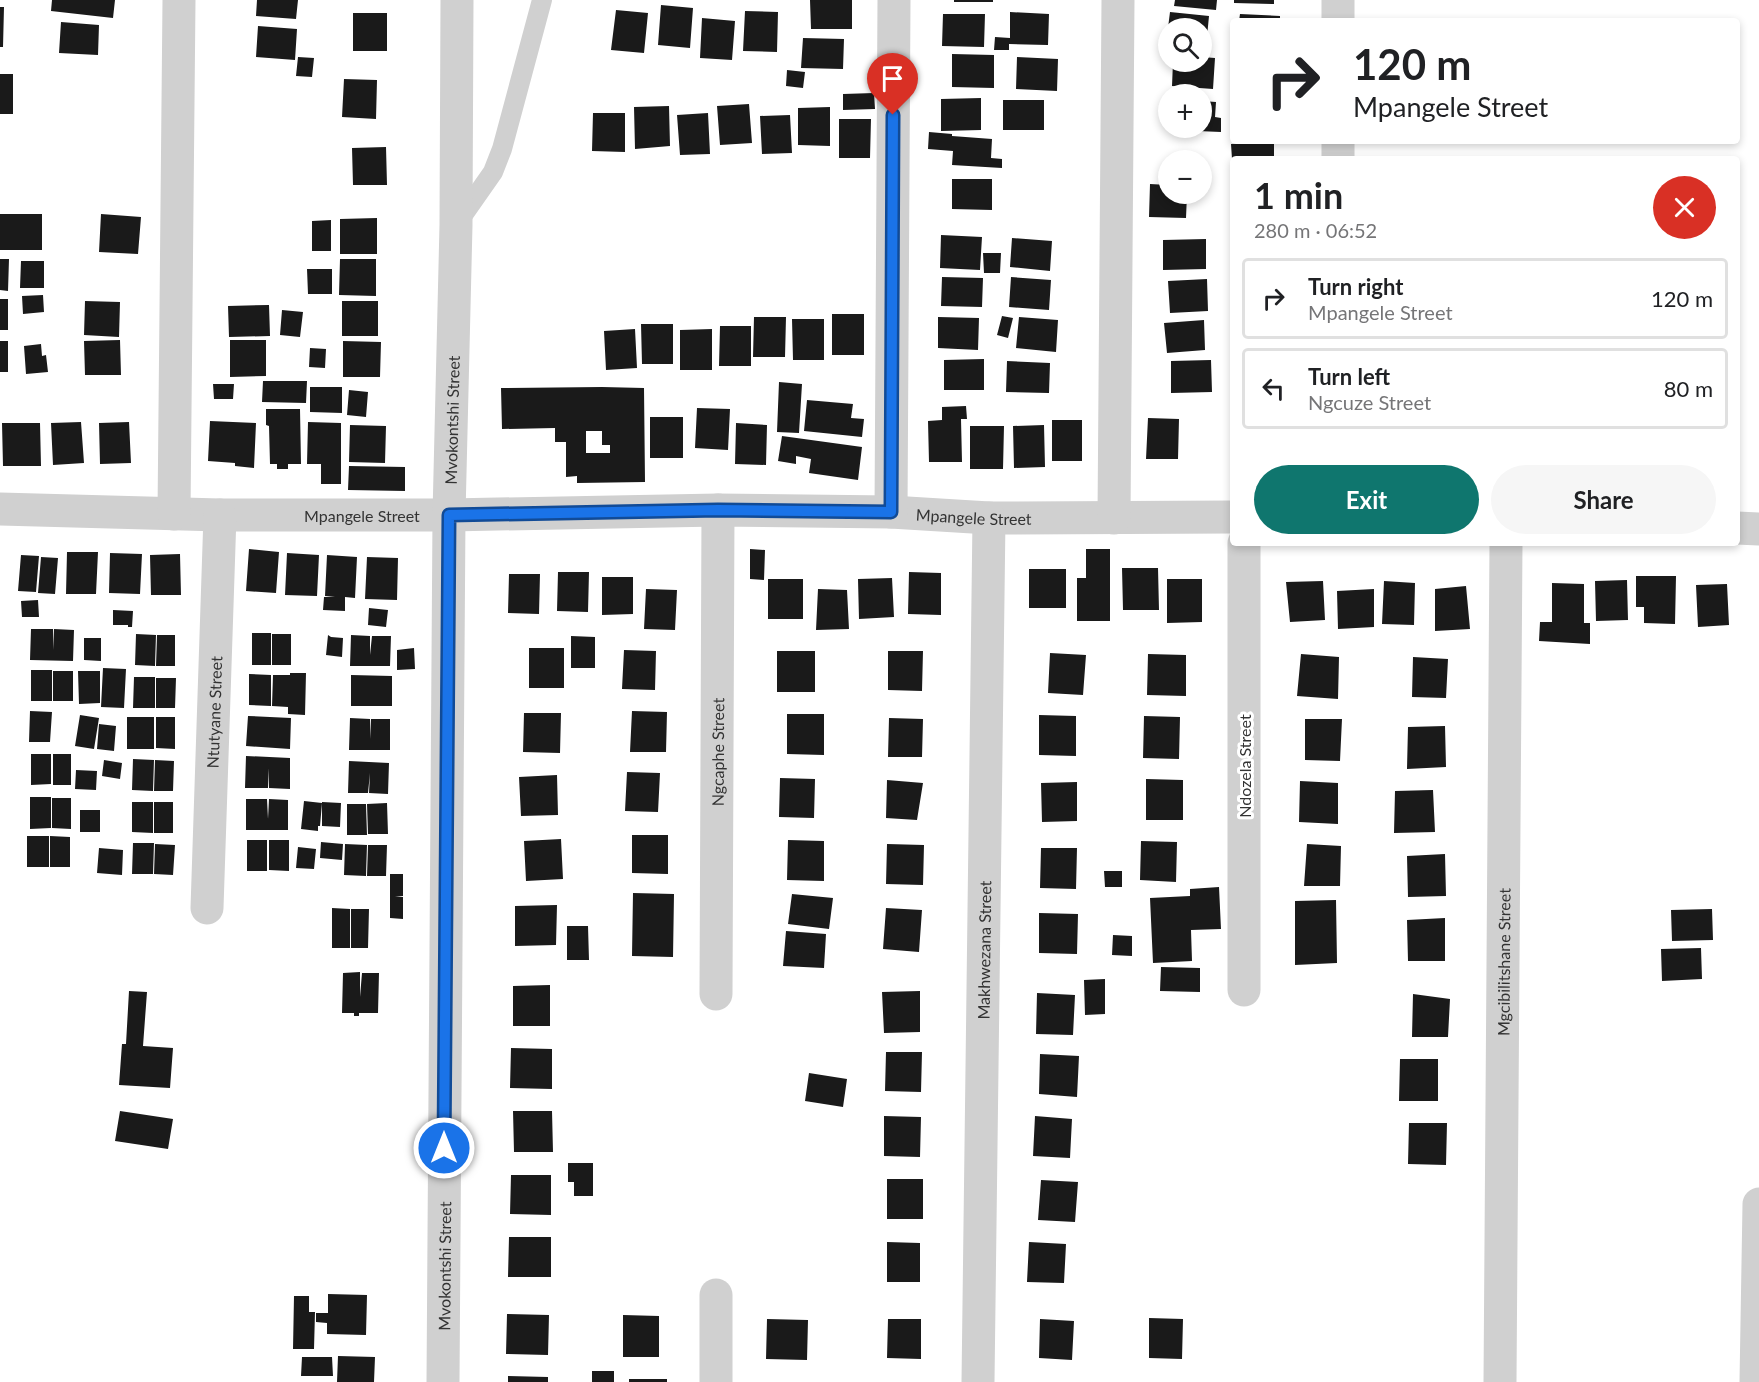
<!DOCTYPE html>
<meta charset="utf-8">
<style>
body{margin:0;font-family:Lato,sans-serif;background:#f6f6f6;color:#202124;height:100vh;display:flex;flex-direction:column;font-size:22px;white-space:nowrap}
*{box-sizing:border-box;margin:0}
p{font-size:20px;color:#757577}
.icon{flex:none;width:33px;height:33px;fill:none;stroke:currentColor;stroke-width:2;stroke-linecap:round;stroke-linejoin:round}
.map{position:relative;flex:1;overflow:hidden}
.side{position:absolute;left:1230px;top:156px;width:510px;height:390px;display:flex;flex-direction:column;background:#fff;border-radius:6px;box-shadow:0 3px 9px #0003}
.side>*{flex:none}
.top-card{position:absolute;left:1230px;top:18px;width:510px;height:126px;border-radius:6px;box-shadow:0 3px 9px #0003;background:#fff;color:#202124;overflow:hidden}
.tools{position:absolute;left:1158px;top:18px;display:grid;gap:12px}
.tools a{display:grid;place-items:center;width:54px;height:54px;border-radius:50%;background:#fff;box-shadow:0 3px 9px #0003;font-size:30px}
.pin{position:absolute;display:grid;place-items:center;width:51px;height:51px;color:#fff;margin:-62px -26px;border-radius:50% 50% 50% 0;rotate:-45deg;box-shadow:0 0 6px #0007}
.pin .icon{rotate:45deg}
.me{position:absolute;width:66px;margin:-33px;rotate:0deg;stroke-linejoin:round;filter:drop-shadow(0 0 4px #0008)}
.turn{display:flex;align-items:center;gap:21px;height:126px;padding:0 24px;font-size:27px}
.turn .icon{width:78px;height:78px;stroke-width:2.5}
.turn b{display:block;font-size:42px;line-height:51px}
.round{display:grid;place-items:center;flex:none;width:63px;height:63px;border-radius:32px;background:#f6f6f6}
.overview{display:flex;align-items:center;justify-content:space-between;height:102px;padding:0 24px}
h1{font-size:36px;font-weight:700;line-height:45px}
.primary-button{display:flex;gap:12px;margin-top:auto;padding:12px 24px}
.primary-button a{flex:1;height:69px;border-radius:36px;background:#0f766e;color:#fff;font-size:24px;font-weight:700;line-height:69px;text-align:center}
.primary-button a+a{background:#f6f6f6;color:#202124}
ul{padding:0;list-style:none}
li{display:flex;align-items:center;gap:18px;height:81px;margin:0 12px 9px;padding:0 12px;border:3px solid #e0e0e0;border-radius:6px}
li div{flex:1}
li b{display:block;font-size:22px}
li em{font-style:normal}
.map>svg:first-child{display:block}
.building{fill:#1a1a1a;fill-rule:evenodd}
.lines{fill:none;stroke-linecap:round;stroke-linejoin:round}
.service{stroke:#d0d0d0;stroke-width:20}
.minor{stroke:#d0d0d0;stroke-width:33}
.route-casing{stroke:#114b97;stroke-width:15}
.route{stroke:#1a73e8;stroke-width:10}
.labels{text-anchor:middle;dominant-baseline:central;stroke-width:6;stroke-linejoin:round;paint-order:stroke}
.street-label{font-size:16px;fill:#333;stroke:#fff}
</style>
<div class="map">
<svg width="1759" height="1382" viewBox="0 0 1759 1382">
<rect width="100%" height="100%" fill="#fff"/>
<path class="building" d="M52,0h63l-2,18 -62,-7z
M257,0h41l-2,19 -40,-3z
M810,0h42v29h-41z
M954,0h39v2h-39z
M1175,0h42l-1,10 -42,-4z
M1234,0h40v4l-40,-1z
M661,5l32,3 -3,40 -32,-3z
M0,7h4l-1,40h-3z
M616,10l32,3 -4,40 -33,-3z
M745,11l33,1 -1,40 -34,-1z
M1010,12l39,2 -1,31 -39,-1v6h-15l1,-13 15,1z
M1170,12l39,4 -3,31 -4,-1v-18h-34z
M353,13h34v38h-34z
M943,14h42l-1,33 -42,-1z
M1240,14l40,2v5h-41z
M702,18l33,3 -3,39 -32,-2z
M61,22l38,3 -1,30 -39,-2z
M258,26l39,3 -2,31 -39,-3z
M803,38l41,1 -1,30 -42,-1z
M952,54l42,1v33l-42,-1z
M298,57l16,1 -2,19 -16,-1z
M1017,57l41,2 -1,32 -41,-2z
M1202,57l13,1 -2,31 -41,-3 1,-24h29z
M787,70l18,2 -2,16 -17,-2z
M0,74h13v40h-13z
M344,79l33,1 -1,39 -34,-2z
M874,93l1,16 -32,1v-16z
M981,98v32l-40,1v-32z
M1003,100h41v30h-41z
M1202,101l14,1 -1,15 6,1v14l-47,-2v-2h28z
M749,104l3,39 -32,2 -3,-39z
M669,106l1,40 -35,3 -1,-42z
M830,107v39l-32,-1v-37z
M593,113h32v39l-33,-1z
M708,113l2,41 -30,1 -3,-40z
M790,115l2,38 -30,1 -2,-38z
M839,119h32l-1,39h-31z
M929,132l23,2v2l40,3 -1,19 11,1v9l-50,-3 1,-14 -25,-2z
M1274,143v16h-42l-1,-15z
M386,147l1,38h-34l-1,-37z
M952,179h40v31l-40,-1z
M1150,184l18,1v9h19l-1,24 -37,-1z
M0,214h42v36h-42z
M101,214l40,3 -3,37 -39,-2z
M377,218v36h-37v-35z
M331,220v31h-19v-30z
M941,235l41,2 -2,33 -40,-2z
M1012,238l40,3 -2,30 -40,-4z
M1206,239v30l-43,1v-30z
M983,253h18l-1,20h-16z
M0,259h9l-1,32 -8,-1z
M340,259h36v37l-37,-1z
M21,261h23v27h-24z
M307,269h25v25h-24z
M942,277l41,1 -1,29 -41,-1z
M1011,277l40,3 -2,30 -40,-3z
M1207,279l1,32 -38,2 -2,-32z
M43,295l1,17 -21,2 -1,-18z
M0,299h8v31h-8z
M85,301l35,1 -1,35 -35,-2z
M342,301h36v35h-36z
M269,305l1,31 -41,1 -1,-31z
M282,310l21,2 -3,25 -20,-2z
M832,314h32v41h-32z
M1002,316l11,2 -5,20 -11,-3z
M754,317h32l-1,40h-32z
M938,317l41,1 -1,32 -40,-2z
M1019,317l39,3 -2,32 -40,-4z
M792,319h32v41h-31z
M1204,320l1,30 -38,3 -3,-30z
M641,324h32v40h-31z
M720,326h31v40h-32z
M635,329l2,39 -31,2 -2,-39z
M712,329v41h-32v-40z
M120,340l1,35h-36l-1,-34z
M230,340h36v36l-36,1z
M0,341h8v31h-8z
M343,341l38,1 -1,35h-37z
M41,344l1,12 4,-1 2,17 -22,2 -2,-28z
M310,348l16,1 -1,19 -16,-1z
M984,359v31h-40v-30z
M1211,360l1,32 -41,1v-32z
M1007,361l43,2 -1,30 -43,-1z
M263,381h44l-1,22 -44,-1z
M779,382l23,2 -3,49 -22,-1z
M213,384h21l-1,15h-19z
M310,387h32v26l-32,-1z
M602,387l42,1 1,94 -68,1v-7l-11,1v-35h-11v-14l-53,1 -1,-41zM586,431h16v14h8v8h-24z
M349,390l19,2 -2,25 -19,-2z
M807,400l46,4 -2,14 13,1 -2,18 -58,-6z
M966,406l1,13h-6l1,43h-33l-1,-41 14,-1v-13z
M697,408l33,1 -2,41 -33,-2z
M266,409h34l1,55h-13v5h-11v-5h-7l-1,-38 -3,-1z
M650,417h33v41h-33z
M1148,418l31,1 -1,40h-32z
M1052,420h30v41h-30z
M210,421l46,2 -2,45 -19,-2v-3l-27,-2z
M81,422l3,41 -31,2 -2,-42z
M129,422l2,41 -31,1 -1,-41z
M308,422l33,1v61h-20v-20h-14z
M2,423h38l1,43h-38z
M736,423l31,2 -1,40 -31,-1z
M350,425l36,1 -1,37 -36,-1z
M1044,425l1,42 -31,1 -1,-42z
M970,426h34l-1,43h-33z
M782,436l80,11 -4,33 -49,-7 2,-14 -15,-3v8l-18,-3z
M349,466l56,1v24l-57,-1z
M249,549l30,3 -3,41 -30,-2z
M750,549l15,1 -1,30 -14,-1z
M1086,549h24v72h-33v-43h9z
M67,552h31l-2,42h-30z
M110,553l32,1 -2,40 -31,-1z
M287,553l32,2 -2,41 -32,-1z
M180,554l1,41h-30l-1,-40z
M21,555l18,1 -3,36 -18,-1z
M327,555l30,2 -2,41 -10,-1v14l-22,-1 1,-13h11l-10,-1z
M41,557l17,1 -3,36 -17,-1z
M367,557l31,1 -1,42 -32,-1z
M1122,568h36l1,42h-36z
M1029,569h37v39h-37z
M558,572h31l-1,40 -31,-1z
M909,572l32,1v42l-33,-1z
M509,574h31l-1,40 -31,-1z
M1636,576h40l-1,48 -31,-1v-16h-8z
M602,577h31v37l-31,1z
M892,578l2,39 -35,2 -1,-40z
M768,579h35v40h-35z
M1167,579h35v43l-35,1z
M1627,580l1,40 -32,1 -1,-40z
M1323,581l2,39 -35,2 -4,-40z
M1384,581l31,2 -1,42 -32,-1z
M1552,583l32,1v39h6v21l-51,-3 1,-19h12z
M1727,584l2,41 -31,2 -2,-42z
M1466,586l4,43 -35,2v-42z
M646,589l31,1 -2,40 -31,-1z
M818,589l29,1 2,39 -33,1z
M1374,589v38l-36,2 -1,-38z
M38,600l1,17h-17l-1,-16z
M369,608l19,2 -2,17 -18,-2z
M113,610l20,1 -1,16h-4v-2h-15z
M31,629h22v21l1,-21 20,1 -1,31 -43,-1z
M252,633h19v32h-19z
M136,634l20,1 -1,31 -20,-1z
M272,634h19v31h-19z
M157,635h18v31h-19z
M328,635l3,2 12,1 -1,19 -16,-2z
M351,635l19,1v19l2,-19h19l-1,30h-40z
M571,636l24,1v31h-24z
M84,638h17v23l-17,-1z
M414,648l1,21 -18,1v-20z
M529,648h35v40h-35z
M624,650l32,1 -1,39 -33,-1z
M777,651h38v41h-38z
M888,651h35l-1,40 -34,-1z
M1050,653l36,2 -3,40 -35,-2z
M1148,654l38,1v41l-39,-1z
M1301,654l38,3 -1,42 -41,-3z
M1413,657l35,2 -2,39 -34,-1z
M103,668l23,1 -2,39 -23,-1z
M31,670h21v31h-21z
M53,671h20v30h-20z
M78,671h22v32l-21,1z
M290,673h16l-1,42 -17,-1v-7l-16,-1 1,-31h17z
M249,674l22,1v31l-22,-1z
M351,675l41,1v30h-41z
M134,677h21v31h-22z
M156,678h20l-1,30h-19z
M30,711l22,1 -2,30h-21z
M632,711l35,1 -1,40h-36z
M524,713h37l-1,40 -37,-1z
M787,714h37v41l-37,-1z
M80,715l19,3 -5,31 -19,-3z
M1039,715l37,1v40l-37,-1z
M248,716l43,2 -1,31 -44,-3z
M1144,716l36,1 -1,42 -36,-1z
M127,717h27v32h-27z
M156,717h19v32l-19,-1z
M350,718l20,1v20l1,-20h19v31h-41z
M889,718l34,1 -1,38h-34z
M1305,719h37l-2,42 -35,-1z
M99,724l17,2 -2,25 -17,-2z
M1445,726l1,41 -39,2 1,-42z
M31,754h20v30l-20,1z
M53,754h18v31h-18z
M246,756l44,2v31l-21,-1v-20l-1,20h-23z
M133,759l21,1 -1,31 -21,-1z
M104,760l18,3 -2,16 -18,-3z
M155,760l19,1 -1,30h-19z
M349,761l40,2 -1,31 -19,-1 1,-20 -2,20h-20z
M76,770l21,1 -1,19 -21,-1z
M627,772l33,1 -2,39 -33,-1z
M557,775l1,40 -37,1 -2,-39z
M780,778l35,1 -1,39 -35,-1z
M1146,779l37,1v40h-37z
M887,780l36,3 -6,37 -31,-2z
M1300,781l38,2v41l-39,-2z
M1077,782v39l-35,1 -1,-39z
M1433,790l2,42 -41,1 1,-42z
M30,797h21v31l-21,1z
M52,798h19v31l-19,-1z
M246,799h21l1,20 1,-20 19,1v30h-42z
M304,801l18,2 -2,23h-2v5l-17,-2z
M132,802h21v31l-21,-1z
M154,802h19v31h-19z
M322,802l19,1 -1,24 -18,-1z
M387,803l1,31h-20l-1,-30z
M347,804h19l1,31h-20z
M80,810h20v22h-20z
M632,835h36v39l-36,-1z
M27,836h22v31h-22z
M50,836l20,1v30h-20z
M561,839l2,40 -37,2 -2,-40z
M247,840h20v31h-20z
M269,840h20v31l-20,-1z
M788,840l36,1v40l-37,-1z
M1141,841l36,1 -1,40 -36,-2z
M321,842l22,2 -1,16 -22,-2z
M133,843h21l-1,31h-21z
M155,844l20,1 -2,30 -19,-1z
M345,844l22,1 -1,31 -22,-1z
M887,844l37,1 -1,40 -37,-1z
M1307,844l34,2 -1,40h-36z
M368,845h19l-1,31h-19z
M298,847l18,2 -2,20 -18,-1z
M99,848l24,2 -1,25 -25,-2z
M1041,848h36l-1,41 -36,-1z
M1445,854l1,42 -38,1 -1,-41z
M1104,871h18v16h-17z
M390,874h13v22h-8l8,1v22l-13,-1z
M1219,887l2,42 -30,1 1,31 -39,2 -3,-65 40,-2v-7z
M633,893l41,1 -1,63 -41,-1z
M792,894l41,4 -4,31 -41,-5z
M1336,900l1,63 -42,2v-64z
M557,905l-1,40 -41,1v-40z
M332,908l18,1v39h-18z
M886,908l36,2 -3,42 -36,-3z
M351,909h18l-1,39h-17z
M1712,909l1,31 -41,1 -1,-31z
M1039,913l39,1 -1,40 -38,-1z
M1445,918v43h-37l-1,-41z
M567,926h21l1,34h-22z
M786,931l40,3 -2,34 -41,-2z
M1113,935l19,1v20l-20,-1z
M1701,948l1,31 -40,2 -1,-32z
M1161,967l39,1v24l-40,-1z
M360,972v25l2,-24h17l-1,40h-19v3h-5v-3h-12l1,-40z
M1105,979v35l-20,1 -1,-35z
M550,985v41h-37v-40z
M129,991l18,1 -4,54 30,2 -3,40 -51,-3 3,-41h4z
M920,991v41l-36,1 -2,-41z
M1037,993l38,2 -2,40 -37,-1z
M1413,994l37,5 -2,38h-36z
M511,1048l41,1v40l-42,-1z
M886,1052h36l-1,40 -36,-1z
M1040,1054l39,2 -2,41 -38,-3z
M1400,1059h38v42h-39z
M809,1073l38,6 -4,28 -38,-6z
M120,1111l53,8 -5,30 -53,-8z
M513,1111h39l1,41h-39z
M884,1116l37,1 -1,40 -36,-1z
M1035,1116l37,3 -2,39 -37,-2z
M1409,1123h38l-1,42 -38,-1z
M568,1163h25v33h-19v-14h-6z
M511,1175h40v40l-41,-1z
M887,1179h36v40h-36z
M1041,1180l37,2 -3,40 -37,-2z
M509,1237h42v40h-43z
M887,1242l33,1v39h-33z
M1029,1242l37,2 -2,39 -37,-1z
M328,1294l39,1 -1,40 -39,-1v-11l-11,-1v-9h12z
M294,1296h15v16h6l-1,37h-21z
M507,1314l42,1 -1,40 -42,-1z
M623,1315l36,1v41h-36z
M1149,1318l34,1 -1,40 -33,-1z
M767,1319l41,1 -1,40 -41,-1z
M888,1319h33v40l-34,-1z
M1040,1319l34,2 -2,39 -33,-2z
M338,1356l37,1 -1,25h-37z
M302,1357h30l1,19h-32z
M592,1371h22v11h-22z
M508,1376l40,1v5h-40z
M629,1379h38v3h-38z"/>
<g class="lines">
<path class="service" d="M458,222l35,-50 9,-23 40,-149"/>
<g class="minor">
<path d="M1338,0v21"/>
<path d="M1338,141v18"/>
<path id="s1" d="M0,509l220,6h229l269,-5 173,2 98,6 244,-1"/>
<path d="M891,512l3,-512"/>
<path d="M174,514l5,-514"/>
<path d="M1114,518l4,-518"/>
<path d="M1737,528l22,1"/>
<path d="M1244,543v447"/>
<path id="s2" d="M207,908l13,-393"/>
<path id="s3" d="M716,994l2,-484"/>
<path id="s4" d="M443,1382l6,-867 7,-290 1,-225"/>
<path d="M716,1382v-87"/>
<path id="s5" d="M978,1382l11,-864"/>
<path id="s6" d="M1500,1382l6,-839"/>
<path d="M1756,1382l3,-178"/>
</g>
</g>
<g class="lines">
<defs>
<path id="route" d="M444,1148l5,-633 269,-5 173,2 2,-397"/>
</defs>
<use href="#route" class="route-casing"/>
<use href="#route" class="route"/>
</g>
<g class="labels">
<g class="street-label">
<text stroke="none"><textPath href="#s4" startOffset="962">Mvokontshi Street</textPath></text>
<text stroke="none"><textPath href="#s1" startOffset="362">Mpangele Street</textPath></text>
<text stroke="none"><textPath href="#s1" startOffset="974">Mpangele Street</textPath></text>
<text stroke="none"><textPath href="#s2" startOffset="196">Ntutyane Street</textPath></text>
<text stroke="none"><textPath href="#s3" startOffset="242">Ngcaphe Street</textPath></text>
<text transform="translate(1244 766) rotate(-90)">Ndozela Street</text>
<text stroke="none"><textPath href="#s5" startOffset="432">Makhwezana Street</textPath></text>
<text stroke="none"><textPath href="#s6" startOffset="420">Mgcibilitshane Street</textPath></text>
<text stroke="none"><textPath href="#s4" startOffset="116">Mvokontshi Street</textPath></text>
</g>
</g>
</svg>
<div class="tools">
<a><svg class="icon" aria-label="search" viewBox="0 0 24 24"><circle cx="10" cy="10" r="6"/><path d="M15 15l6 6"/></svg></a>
<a>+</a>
<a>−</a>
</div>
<div class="pin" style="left:893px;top:115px;background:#d93025"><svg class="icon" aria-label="arrive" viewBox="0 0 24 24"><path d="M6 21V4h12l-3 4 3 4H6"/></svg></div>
<svg class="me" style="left:444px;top:1148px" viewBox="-20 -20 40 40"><circle r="17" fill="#1a73e8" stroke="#fff" stroke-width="3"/><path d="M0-11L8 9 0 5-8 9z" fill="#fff"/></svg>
<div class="top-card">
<div class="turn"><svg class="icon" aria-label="right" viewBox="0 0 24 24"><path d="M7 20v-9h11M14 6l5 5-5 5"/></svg><div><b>120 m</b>Mpangele Street</div></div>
</div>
<section class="side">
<div class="overview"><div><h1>1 min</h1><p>280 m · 06:52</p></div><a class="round" style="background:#d93025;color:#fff"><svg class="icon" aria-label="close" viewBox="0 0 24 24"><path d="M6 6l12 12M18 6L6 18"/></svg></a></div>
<ul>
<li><svg class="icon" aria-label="right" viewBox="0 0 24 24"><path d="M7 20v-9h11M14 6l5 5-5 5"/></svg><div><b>Turn right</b><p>Mpangele Street</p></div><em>120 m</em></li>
<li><svg class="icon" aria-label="left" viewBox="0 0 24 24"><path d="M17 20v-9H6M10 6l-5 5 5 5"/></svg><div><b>Turn left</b><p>Ngcuze Street</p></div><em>80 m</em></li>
</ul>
<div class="primary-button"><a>Exit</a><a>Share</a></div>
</section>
</div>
